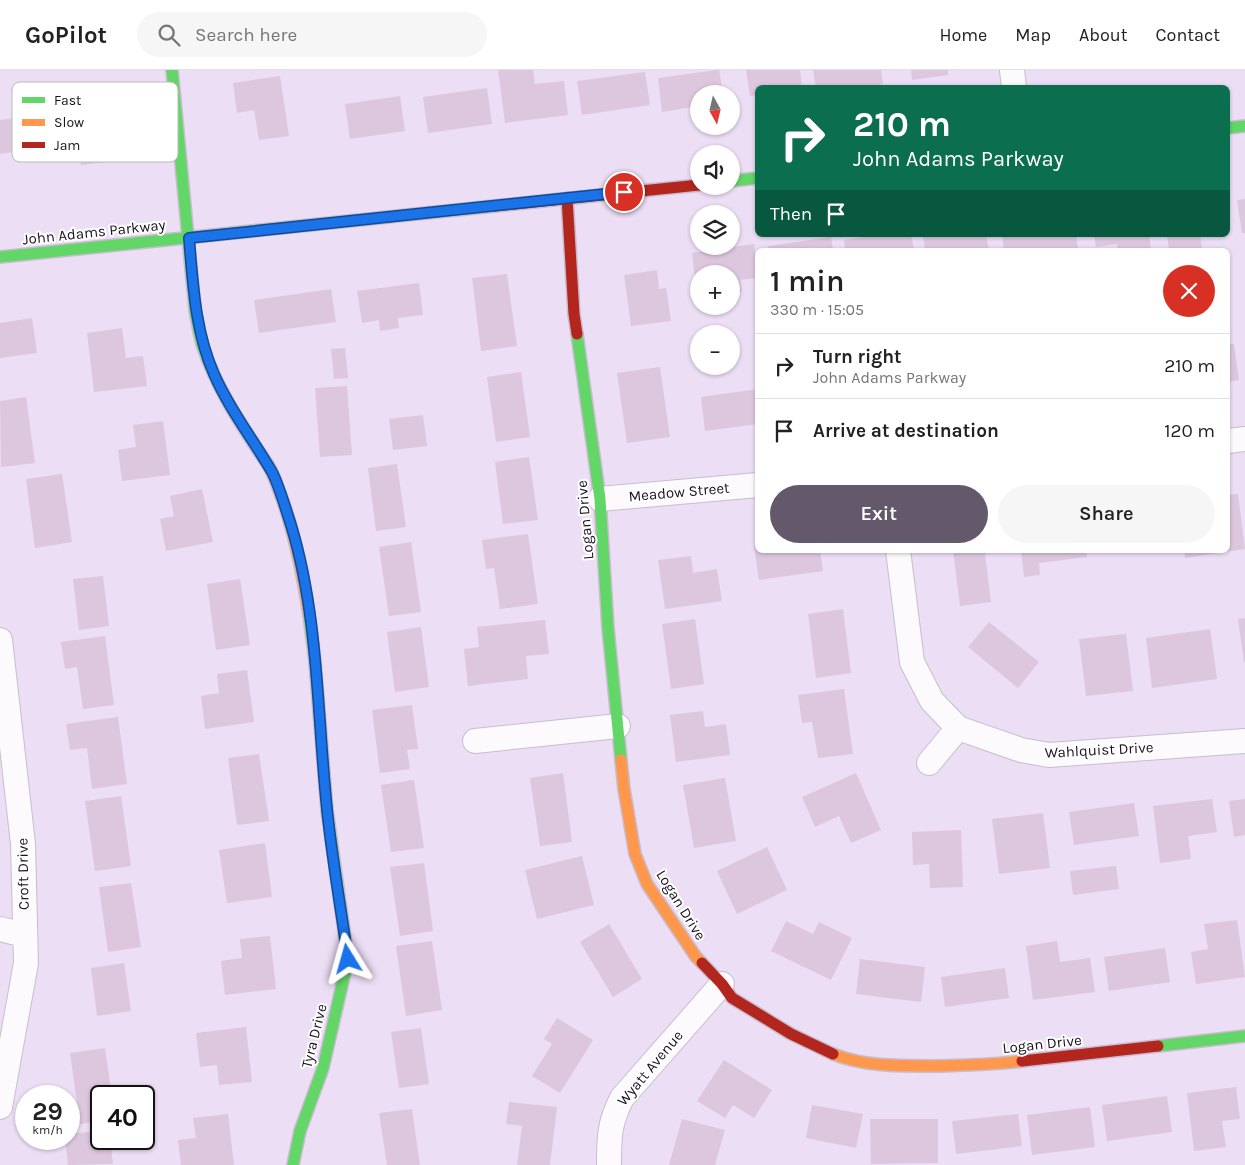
<!DOCTYPE html>
<meta charset="utf-8">
<style>
body{margin:0;font-family:Karla,sans-serif;background:#f6f6f6;color:#222;height:100vh;display:flex;flex-direction:column;font-size:19px;white-space:nowrap}
*{box-sizing:border-box;margin:0}
p{font-size:16px;color:#767676}
.icon{flex:none;width:28px;height:28px;fill:none;stroke:currentColor;stroke-width:2;stroke-linecap:round;stroke-linejoin:round}
.map{position:relative;flex:1;overflow:hidden}
.drawer{position:absolute;left:755px;top:178px;width:475px;height:305px;display:flex;flex-direction:column;background:#fff;border-radius:8px;box-shadow:0 1px 4px #0004}
.drawer>*{flex:none}
.guide{position:absolute;left:755px;top:15px;width:475px;height:152px;border-radius:8px;box-shadow:0 1px 4px #0004;background:#0b6e4f;color:#fff;overflow:hidden}
.needle{width:32px;rotate:172deg}
.tools{position:absolute;left:690px;top:15px;display:grid;gap:10px}
.tools a{display:grid;place-items:center;width:50px;height:50px;border-radius:50%;background:#fff;box-shadow:0 1px 4px #0004;font-size:25px}
.speed{position:absolute;left:15px;top:1015px;display:flex;gap:10px;font-size:25px;font-weight:700;text-align:center}
.speed>*{display:grid;place-content:center;width:65px;height:65px;border-radius:50%;background:#fff;box-shadow:0 1px 4px #0004;line-height:1}
.speed small{font-size:12px;font-weight:400}
.speed .limit{border:2px solid #111;border-radius:8px;background:#fff;color:#111}
.pin{position:absolute;display:grid;place-items:center;width:42px;height:42px;color:#fff;margin:-21px;border:2px solid #fff;border-radius:50%;box-shadow:0 1px 5px #0007}
.me{position:absolute;width:55px;margin:-28px;rotate:352deg;stroke-linejoin:round;filter:drop-shadow(0 0 4px #0008)}
.turn{display:flex;align-items:center;gap:18px;height:105px;padding:0 15px;font-size:22px}
.turn .icon{width:65px;height:65px;stroke-width:2.5}
.turn b{display:block;font-size:35px;line-height:42px}
.then{display:flex;align-items:center;height:48px;padding:0 15px;background:#0003;gap:10px;font-size:19px}
.round{display:grid;place-items:center;flex:none;width:52px;height:52px;border-radius:26px;background:#f6f6f6}
.summary{display:flex;align-items:center;justify-content:space-between;height:85px;padding:0 15px}
h1{font-size:30px;font-weight:600;line-height:38px}
.button{display:flex;gap:10px;margin-top:auto;padding:10px 15px}
.button a{flex:1;height:58px;border-radius:30px;background:#64596a;color:#fff;font-size:20px;font-weight:600;line-height:58px;text-align:center}
.button a+a{background:#f6f6f6;color:#222}
ul{padding:0;list-style:none}
li{display:flex;align-items:center;gap:15px;height:65px;padding:0 15px;border-top:1px solid #e0e0e0}
li div{flex:1}
li b{display:block;font-size:19px}
li em{font-style:normal}
header{display:flex;align-items:center;gap:30px;box-sizing:border-box;height:70px;padding:0 25px;background:#fff;border-bottom:1px solid #e0e0e0}
header strong{font-size:24px}
nav{display:flex;gap:28px;margin-inline-start:auto;font-size:18px}
.search{width:350px;height:45px;background:#f6f6f6;display:flex;align-items:center;gap:12px;box-sizing:border-box;padding:0 18px;border-radius:28px;color:#767676;font-size:19px}
.map>svg:first-child{display:block}
.building{fill:#ddc7de}
.lines{fill:none;stroke-linecap:round;stroke-linejoin:round}
.street-casing{stroke:#c8bdce;stroke-width:26}
.fast-casing{stroke:#c8bdce;stroke-width:14}
.slow-casing{stroke:#c8bdce;stroke-width:14}
.jam-casing{stroke:#c8bdce;stroke-width:14}
.street{stroke:#fcfafd;stroke-width:24}
.fast{stroke:#63d668;stroke-width:11}
.slow{stroke:#ff974d;stroke-width:11}
.jam{stroke:#b3261e;stroke-width:11}
.route-casing{stroke:#114b97;stroke-width:12}
.route{stroke:#1a73e8;stroke-width:9}
.labels{text-anchor:middle;dominant-baseline:central;stroke-width:4;stroke-linejoin:round;paint-order:stroke}
.street-label{font-size:15px;fill:#1a111f;stroke:#fff}
.key{fill:#fff;stroke:#bab8bc;stroke-width:1}
.key-label{font-size:14px;fill:#1a111f}
</style>
<header>
<strong>GoPilot</strong>
<div class="search"><svg class="icon" aria-label="search" viewBox="0 0 24 24"><circle cx="10" cy="10" r="6"/><path d="M15 15l6 6"/></svg>Search here</div>
<nav><a>Home</a><a>Map</a><a>About</a><a>Contact</a></nav>
</header>
<div class="map">
<svg width="1245" height="1095" viewBox="0 0 1245 1095">
<rect width="100%" height="100%" fill="#ecdef4"/>
<path class="building" d="M498,0h35l2,14 29,-3 4,34 -63,8z
M717,0h2l4,24h-24v12l-37,6 -4,-34z
M746,0h54l2,18h-44v7l-8,1z
M813,0h68l2,14 -25,4h-42z
M911,0h37v5l-36,5z
M645,2l5,33 -68,10 -5,-34z
M280,6l9,60 -30,4 -5,-30 -17,3 -4,-30z
M487,18l5,36 -64,9 -5,-36z
M105,25l9,66 -33,4 -9,-66z
M400,26l5,35 -55,8 -5,-35z
M24,47l4,33 -28,4v-34z
M1245,129v34h-3l-5,-33z
M879,165h32l3,15h-69l-1,-10z
M931,165h55l3,15h-64l-2,-14z
M1002,165h74l2,15h-74z
M1094,165h55l2,15h-33l-1,-6 -21,3z
M1167,165h33l2,15h-33z
M831,167l2,13h-65v-4z
M754,174l4,34 -18,2 2,12 -11,1v-19h-32v14h-3l-4,-35z
M657,200l2,19 7,-1 5,33 -40,5 -7,-51z
M507,204l10,72 -36,5 -9,-73z
M419,213l4,32 -25,3 1,10 -19,3 -1,-11 -17,3 -5,-32z
M331,219l5,33 -77,11 -5,-33z
M32,248l5,35 -37,5v-35z
M122,258l4,30 17,-2 4,30 -53,6 -7,-59z
M1234,274l5,36 -11,2v-37z
M345,278l3,30 -14,1 -3,-30z
M660,297l10,70 -43,6 -10,-70z
M521,302l9,65 -34,5 -9,-65z
M347,316l5,69 -32,2 -5,-69z
M758,319v35l-53,7 -4,-34z
M26,327l9,66 -34,4 -1,-66z
M423,345l4,31 -34,4 -4,-31z
M163,351l7,54 -48,6 -4,-31 18,-3 -3,-22z
M529,387l9,63 -35,4 -8,-62z
M397,394l9,63 -30,4 -8,-63z
M62,404l10,68 -37,6 -9,-69z
M202,419l11,53 -47,9 -6,-32 14,-3 -4,-20z
M1238,424l7,55 -60,9 -1,-8h44v-55z
M528,464l10,70 -38,5 -6,-41 -8,1 -4,-29z
M411,472l10,70 -32,4 -10,-69z
M758,475v5h62l3,21 -64,9 -5,-34z
M953,480h54l-22,4 6,48 -31,4z
M1021,480h65l1,7 -48,6 1,12 -16,2z
M691,486l2,17 24,-4 5,32 -57,8 -7,-49z
M103,506l6,50 -30,4 -6,-51z
M240,509l10,66 -34,5 -9,-66z
M843,539l8,64 -35,5 -8,-64z
M1245,548v44h-1l-6,-43z
M695,549l9,65 -33,5 -9,-65z
M545,550l4,34 -23,2 2,23 -60,7 -4,-37 15,-2 -2,-20z
M989,552l50,40 -21,26 -50,-41z
M421,557l8,60 -34,5 -8,-60z
M1210,559l7,50 -65,9 -6,-50z
M1126,564l7,57 -47,5 -7,-57z
M105,566l9,69 -31,4 -6,-42 -12,2 -4,-27z
M247,600l7,52 -49,7 -4,-33 18,-3 -2,-19z
M844,619l9,65 -35,4 -6,-36 -10,1 -4,-28z
M412,635l6,44 -11,1 3,19 -30,4 -8,-63z
M703,641l2,16 21,-3 4,31 -54,7 -6,-47z
M118,647l9,67 -35,5 -5,-41 -17,2 -4,-26z
M259,684l10,67 -32,4 -9,-67z
M563,703l9,69 -32,4 -10,-68z
M856,703l25,57 -30,13 -12,-27 -24,11 -13,-30z
M725,708l11,63 -42,7 -11,-63z
M414,710l10,68 -33,4 -10,-67z
M121,726l10,70 -36,5 -10,-70z
M1212,729l5,33 -29,4 3,23 -31,4 -7,-57z
M1245,729v36l-11,2 -5,-36z
M1134,733l5,33 -65,9 -5,-33z
M1043,743l7,55 -51,6 -7,-55z
M961,760l2,57 -33,1 -1,-24 -16,1 -1,-33z
M265,773l7,54 -45,6 -8,-53z
M767,777l20,43 -50,24 -20,-43z
M582,786l12,49 -57,14 -12,-49z
M424,793l9,68 -33,5 -10,-69z
M1116,796l3,23 -46,6 -3,-24z
M131,813l10,64 -33,5 -9,-65z
M1237,850l8,57 -49,7 -5,-32 17,-3 -4,-25z
M786,851l27,13 6,-12 33,16 -21,42 -60,-29z
M609,854l33,55 -29,18 -33,-55z
M270,866l6,53 -51,6 -4,-34 21,-3 -2,-19z
M432,871l10,69 -36,6 -10,-70z
M1057,871l3,21 30,-4 5,34 -62,8 -7,-54z
M1165,878l5,34 -61,9 -5,-34z
M860,889l65,8 -4,35 -65,-8z
M124,893l7,48 -34,5 -6,-48z
M1005,898l4,30 -64,9 -4,-30z
M557,948l36,22 -33,53 -28,-17 20,-32 -8,-5z
M246,957l6,55 -33,3 -2,-20 -17,2 -4,-34z
M421,958l8,56 -30,4 -8,-56z
M105,978l7,48h-11v25l-21,3 -10,-71z
M724,990l48,30 -18,28 -21,-13 -8,13 -28,-17z
M1236,1017l4,32 -18,2 4,26 -32,4 -7,-58z
M1167,1026l5,36 -65,9 -5,-36z
M509,1032l48,5 -7,58h-33l5,-39 -16,-2z
M812,1035l51,9 -7,34 -50,-10z
M1090,1037l5,40 -63,8 -5,-40z
M412,1039l8,56h-33l-8,-52z
M228,1044l6,51h-53l-3,-25 18,-2 -3,-20z
M1018,1044l4,32 -66,8 -4,-33z
M682,1049l43,11 -10,35h-46z
M870,1049h68v44l-67,1z
M96,1061l2,19 13,-2 2,16 -45,1 -3,-26h4v-5z"/>
<g class="lines">
<defs>
<path id="street" d="M1012,0l2,18
M1228,371l17,-2
M600,429l158,-14
M898,480l14,112 20,39 26,27 63,22 28,5 196,-14
M0,570l23,204 3,119 -26,144
M475,671l143,-15
M929,693l29,-35
M0,859l24,6
M609,1095c0,-27 0,-42 13,-67l100,-114"/>
<path id="fast" d="M172,0l23,240c2,11 4,23 7,34 14,44 40,82 66,121
M1228,58l17,-2
M731,111l27,-3
M0,187l495,-51
M577,264l23,165 8,129 13,132
M1158,976l87,-10
M293,1095l7,-34 23,-63 25,-109 -21,-149 -12,-148 -6,-47"/>
<path id="slow" d="M268,395c7,11 10,24 15,36 13,38 20,75 26,114
M621,690l3,29 11,65 12,30 49,73 6,6
M833,984c32,13 69,12 103,12 29,-1 57,-1 86,-5"/>
<path id="jam" d="M567,128l7,116 3,20
M495,136l204,-21
M702,893l20,21 10,14 59,36 42,20
M1022,991l136,-15"/>
</defs>
<use href="#street" class="street-casing"/>
<use href="#fast" class="fast-casing"/>
<use href="#slow" class="slow-casing"/>
<use href="#jam" class="jam-casing"/>
<use href="#street" class="street"/>
<use href="#fast" class="fast"/>
<use href="#slow" class="slow"/>
<use href="#jam" class="jam"/>
</g>
<g class="lines">
<defs>
<path id="route" d="M348,889c-7,-50 -16,-100 -21,-150 -10,-94 -8,-192 -36,-284 -5,-15 -12,-40 -19,-53 -19,-33 -43,-63 -58,-98 -19,-43 -21,-90 -25,-136l435,-46"/>
</defs>
<use href="#route" class="route-casing"/>
<use href="#route" class="route"/>
</g>
<g class="labels">
<g class="street-label">
<text transform="translate(94 162) rotate(-6)">John Adams Parkway</text>
<text transform="translate(679 422) rotate(-5)">Meadow Street</text>
<text transform="translate(585 450) rotate(-95)">Logan Drive</text>
<text transform="translate(1099 680) rotate(-3)">Wahlquist Drive</text>
<text transform="translate(23 804) rotate(-91)">Croft Drive</text>
<text transform="translate(681 835) rotate(58)">Logan Drive</text>
<text transform="translate(314 966) rotate(-76)">Tyra Drive</text>
<text transform="translate(1042 974) rotate(-6)">Logan Drive</text>
<text transform="translate(650 998) rotate(-50)">Wyatt Avenue</text>
</g>
</g>
<rect x="12" y="12" width="166" height="80" rx="8" class="key"/>
<rect x="22" y="27" width="23" height="6" fill="#63d668"/>
<rect x="22" y="49" width="23" height="7" fill="#ff974d"/>
<rect x="22" y="72" width="23" height="6" fill="#b3261e"/>
<g class="key-label">
<text x="54" y="35">Fast</text>
<text x="54" y="57">Slow</text>
<text x="54" y="80">Jam</text>
</g>
</svg>
<div class="tools">
<a><svg class="needle" viewBox="-14 -14 28 28"><path d="M0-13l5 13h-10z" fill="#e53935"/><path d="M0 13l5-13h-10z" fill="#767676"/></svg></a>
<a><svg class="icon" aria-label="sound" viewBox="0 0 24 24"><path d="M4 9h4l5-4v14l-5-4H4zM17 9q2 3 0 6"/></svg></a>
<a><svg class="icon" aria-label="layers" viewBox="0 0 24 24"><path d="M12 4l9 5-9 5-9-5zM3 14l9 5 9-5"/></svg></a>
<a>+</a>
<a>−</a>
</div>
<div class="speed"><div>29<small>km/h</small></div><div class="limit">40</div></div>
<div class="pin" style="left:624px;top:122px;background:#d93025"><svg class="icon" aria-label="arrive" viewBox="0 0 24 24"><path d="M6 21V4h12l-3 4 3 4H6"/></svg></div>
<svg class="me" style="left:348px;top:889px" viewBox="-20 -20 40 40"><path d="M0-17L14 15 0 8-14 15z" fill="#1a73e8" stroke="#fff" stroke-width="4"/></svg>
<div class="guide">
<div class="turn"><svg class="icon" aria-label="right" viewBox="0 0 24 24"><path d="M7 20v-9h11M14 6l5 5-5 5"/></svg><div><b>210 m</b>John Adams Parkway</div></div>
<div class="then">Then<svg class="icon" aria-label="arrive" viewBox="0 0 24 24"><path d="M6 21V4h12l-3 4 3 4H6"/></svg></div>
</div>
<section class="drawer">
<div class="summary"><div><h1>1 min</h1><p>330 m · 15:05</p></div><a class="round" style="background:#d93025;color:#fff"><svg class="icon" aria-label="close" viewBox="0 0 24 24"><path d="M6 6l12 12M18 6L6 18"/></svg></a></div>
<ul>
<li><svg class="icon" aria-label="right" viewBox="0 0 24 24"><path d="M7 20v-9h11M14 6l5 5-5 5"/></svg><div><b>Turn right</b><p>John Adams Parkway</p></div><em>210 m</em></li>
<li><svg class="icon" aria-label="arrive" viewBox="0 0 24 24"><path d="M6 21V4h12l-3 4 3 4H6"/></svg><div><b>Arrive at destination</b></div><em>120 m</em></li>
</ul>
<div class="button"><a>Exit</a><a>Share</a></div>
</section>
</div>
